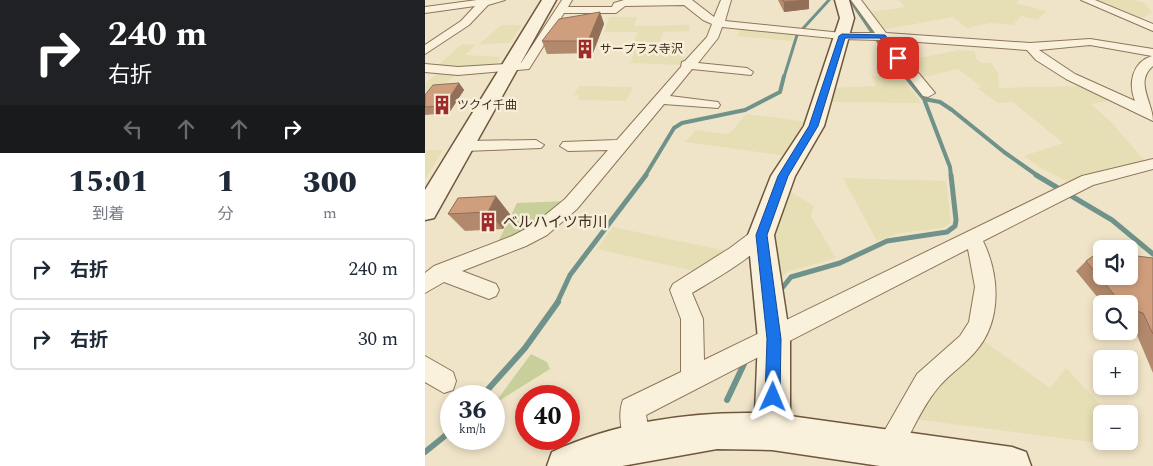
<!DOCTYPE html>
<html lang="ja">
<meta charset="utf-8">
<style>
body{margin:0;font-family:Spectral,"Noto Sans JP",serif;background:#f6f6f7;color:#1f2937;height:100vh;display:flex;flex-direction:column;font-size:19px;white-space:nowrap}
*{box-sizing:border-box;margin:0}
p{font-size:16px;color:#747a83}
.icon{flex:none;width:28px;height:28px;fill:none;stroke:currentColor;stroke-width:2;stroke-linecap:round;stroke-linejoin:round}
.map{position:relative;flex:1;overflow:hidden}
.drawer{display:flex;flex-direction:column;background:#fff;width:425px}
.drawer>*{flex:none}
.hud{background:#202124;color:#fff;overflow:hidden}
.controls{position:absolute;left:668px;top:240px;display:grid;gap:10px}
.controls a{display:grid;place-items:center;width:45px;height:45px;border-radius:8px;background:#fff;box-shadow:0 2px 8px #0003;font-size:25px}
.speed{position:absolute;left:15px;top:385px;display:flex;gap:10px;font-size:25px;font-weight:700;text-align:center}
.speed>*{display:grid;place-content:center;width:65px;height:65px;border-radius:50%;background:#fff;box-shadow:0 2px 8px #0003;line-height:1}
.speed small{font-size:12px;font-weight:400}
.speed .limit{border:8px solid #d22;background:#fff;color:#111}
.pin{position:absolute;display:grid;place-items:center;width:42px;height:42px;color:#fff;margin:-21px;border-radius:10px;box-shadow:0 2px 8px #0006}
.me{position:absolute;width:55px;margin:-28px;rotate:1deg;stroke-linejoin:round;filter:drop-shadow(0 0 4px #0008)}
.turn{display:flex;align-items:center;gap:18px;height:105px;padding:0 25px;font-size:22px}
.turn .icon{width:65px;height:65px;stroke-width:2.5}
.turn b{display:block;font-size:35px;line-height:42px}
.lanes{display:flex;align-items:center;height:48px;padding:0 25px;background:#0003;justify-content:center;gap:25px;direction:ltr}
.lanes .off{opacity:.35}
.eta{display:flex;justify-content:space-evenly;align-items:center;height:85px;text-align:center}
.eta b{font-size:30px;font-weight:800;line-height:35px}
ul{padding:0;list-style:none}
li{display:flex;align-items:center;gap:15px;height:62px;margin:0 10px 8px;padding:0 15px;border:2px solid #e0e1e3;border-radius:8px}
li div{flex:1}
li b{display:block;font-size:19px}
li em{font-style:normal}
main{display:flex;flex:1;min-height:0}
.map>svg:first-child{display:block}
.farmland{fill:#e6deb5}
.green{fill:#c9cf9b}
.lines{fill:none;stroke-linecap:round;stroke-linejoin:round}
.stream-far3{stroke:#6f938a;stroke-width:3}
.stream-far2{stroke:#6f938a;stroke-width:4}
.stream-far1{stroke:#6f938a;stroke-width:5}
.stream{stroke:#6f938a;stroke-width:6}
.street-casing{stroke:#8d765c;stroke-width:2}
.secondary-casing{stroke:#6f573f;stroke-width:3}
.street{fill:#faf1dc;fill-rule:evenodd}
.secondary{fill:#faf1dc;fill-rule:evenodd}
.wall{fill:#b2896c}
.shaded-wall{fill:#916f58}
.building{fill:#cf9f7d;stroke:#916f58}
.route{fill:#1a73e8;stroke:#114b97}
.labels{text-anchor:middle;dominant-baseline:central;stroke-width:5;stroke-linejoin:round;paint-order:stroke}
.far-poi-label{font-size:12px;fill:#3d2e20;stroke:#f7eed8;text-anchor:start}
.poi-label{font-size:15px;fill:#3d2e20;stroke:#f7eed8;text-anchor:start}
</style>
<main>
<section class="drawer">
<div class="hud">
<div class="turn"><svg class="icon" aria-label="right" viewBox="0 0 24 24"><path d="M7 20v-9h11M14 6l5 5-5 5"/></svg><div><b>240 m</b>右折</div></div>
<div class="lanes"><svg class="icon off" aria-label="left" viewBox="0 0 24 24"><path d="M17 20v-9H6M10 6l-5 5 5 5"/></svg><svg class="icon off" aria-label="ahead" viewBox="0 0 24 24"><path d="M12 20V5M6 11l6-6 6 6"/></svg><svg class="icon off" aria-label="ahead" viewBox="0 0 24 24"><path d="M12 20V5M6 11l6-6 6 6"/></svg><svg class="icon" aria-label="right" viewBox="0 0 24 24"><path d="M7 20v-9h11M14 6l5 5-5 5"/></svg></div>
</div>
<div class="eta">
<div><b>15:01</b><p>到着</p></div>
<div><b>1</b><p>分</p></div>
<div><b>300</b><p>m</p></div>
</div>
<ul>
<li><svg class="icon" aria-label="right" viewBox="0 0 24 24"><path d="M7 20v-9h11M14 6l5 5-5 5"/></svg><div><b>右折</b></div><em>240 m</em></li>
<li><svg class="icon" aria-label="right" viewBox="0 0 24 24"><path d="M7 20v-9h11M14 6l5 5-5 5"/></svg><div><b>右折</b></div><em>30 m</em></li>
</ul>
</section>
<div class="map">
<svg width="728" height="466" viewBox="0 0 728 466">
<rect width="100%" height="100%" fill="#f0e4c8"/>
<path class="farmland" d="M473,0h121l-3,3 30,8 -9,9 -16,-4 -8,9 -23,-2 -23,5 -14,-11 -72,13 -12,-18 37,-5z
M670,0h38l11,3 8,9 -11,7 -7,-1z
M185,17h27l-3,9 56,-1 -1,6 -26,1 -4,13 20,1 2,1 -1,9 9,3 -7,6 -52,-2 4,-9 -3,-6 7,-16h-34z
M77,25h20l-12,18 -31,1z
M316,28l53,6 -2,7 -55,-5z
M37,44l14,1 -11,10 36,2 -5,9 -35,3 -25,-2z
M534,50l15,1 3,9 6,3h8l7,10 1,15 88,-2 28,14 -24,4 20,18 34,39 -43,9 -34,12 -27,-14 -17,-12 39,-13 -50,-41 -15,1 -21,-15 5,-1 -24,-18 -38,9 -15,-17z
M461,67l8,1 25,31 1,4 -90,-1 4,-14 42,-2 -4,-10h7v-4h7z
M15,72l17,1 -32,29v-19z
M154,86l54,1 -7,14 -49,-1 3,-5h-6z
M321,114l62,8 -21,34 -102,-14 11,-12 29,4 6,-2z
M0,150h18l-18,29z
M418,178l103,3 5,42 -8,5 -43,5 -23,8z
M362,190l27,16 -3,10 25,42 -49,14 -8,9 -5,-24 1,-23 3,-19z
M188,227l118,25 -33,20 -101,-23z
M553,337l72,51 16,-20 43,46h-8v27h21l1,5 -209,-27 17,-31z"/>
<path class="green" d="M142,201l-29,25 -41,18 20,-41z
M106,354l16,8 3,7 -56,35z"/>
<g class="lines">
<path class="stream-far3" d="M425,0l29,43 27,34
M359,77l13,-42 32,-35"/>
<path class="stream-far2" d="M480,76l19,23 26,68 1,9
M499,99l16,3 12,8 52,42 34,24
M220,176l29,-48 8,-5 63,-13 35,-18 4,-16"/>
<path class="stream-far1" d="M611,175l76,45 41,34
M354,292l12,-15 49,-14 47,-22 60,-9 8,-6 1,-6 -5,-45
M132,303l13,-28 76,-100"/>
<path class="stream" d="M57,396l43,-48 33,-46
M302,400l17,-36
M0,452l26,-21"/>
<defs>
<path id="street" d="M52,0h28l-17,5 -19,20 -44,29v-9l36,-24 14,-15 -50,7v-6z
M137,0h10l-4,7h44l2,-4 10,-3h68l22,17 7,-17h10l-6,21 117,12h33l-24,-33h10l25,33 144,10 60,-4 63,10v17c-19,16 0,36 0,55l-87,-42 -30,-19 -9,-10 -136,-10 44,53 -7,4 -5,-1 -43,-56 -38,-1 -120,-12 -4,11 -20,25 49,5 6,4 -2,3 -59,-6 -22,27 48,6 2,3 -2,3 -54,-4 -87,105 -30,26 -21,11 -64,25 34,13 3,6 -3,6 -7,3 -45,-17 -19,11v-20l9,-7 78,-30 21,-11 32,-26 43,-49 -40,1 -8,-5 3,-4 54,-2 64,-73 1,-5 3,-1 22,-24 5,-13 -9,-4 -19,-15 -59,1 -9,7h-52l-35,56 -71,6 -33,-3v-8l33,3 63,-4zM665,45l62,11c-20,6 -24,28 -17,45l-60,-27 -36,-24z
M656,0h14l58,24v7z
M111,140l8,5 -3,3 -76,3 -8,-5 8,-5z
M728,159v10l-60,16 -110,56c17,35 19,81 -8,111 -12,14 -27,23 -38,37 -17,21 -27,47 -40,70l-10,3 -10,-3 -3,-10 43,-75 43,-38 9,-14 6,-35 -7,-38 -322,166 5,28 -4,9 -9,4 -9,-4c-7,-15 -12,-37 -6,-52l58,-28v-53l-11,-29 3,-6 57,-36 24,-18 7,-2 7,2 2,5c-10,19 -58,46 -78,58l11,26 1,41 378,-184z
M0,356l28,16 3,9 -3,9 -9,3 -19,-11z"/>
<path id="secondary" d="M117,0h14l-122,218 -9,2v-30z
M410,0h14l5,18 -30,108 -29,50 -21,59 16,104v77l222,31 14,5 5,14h-151l-108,-16 -55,-1 -95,17h-75l5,-14c61,-29 135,-40 203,-39l3,-74 -10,-104 23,-59 33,-50 36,-108z"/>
</defs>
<use href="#street" class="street-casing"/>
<use href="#secondary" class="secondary-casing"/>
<use href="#street" class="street"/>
<use href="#secondary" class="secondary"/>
</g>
<path class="wall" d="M353,0h31v9l-25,3z
M175,12l4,12 -11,29 -46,1 -5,-13z
M34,83l5,7 -15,23 -24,2v-20z
M33,198l52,16 -7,15 -38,2 -17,-17z
M728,258v115l-22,-52h-2v-17h-26l-27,-33 10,-10z"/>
<path class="shaded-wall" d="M384,0v9l-25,3v-10z
M175,12l4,12 -11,29 -5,-12z
M34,83l5,7 -15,23 -5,-7z
M71,196l14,18 -7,15 -15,-17z"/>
<path class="building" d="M358,0h25l-24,2z
M175,12l-12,29h-46l17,-22z
M34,83l-15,23 -19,1v-12l8,-10z
M71,196l-8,16 -40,2 10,-16z
M674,252l2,1v23h28v-21l24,3v76l-10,-21 -14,-4v-5h-7l-36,-43z"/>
<path class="route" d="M417,34l43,1 17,23 -7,1 -15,-21h-35l-27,88 -30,50 -21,59 14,104 -1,58 -2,6 -5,2 -6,-2 -2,-6 2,-58 -11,-104 22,-59 31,-50 30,-90z"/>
<defs>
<symbol id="building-bare" viewBox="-9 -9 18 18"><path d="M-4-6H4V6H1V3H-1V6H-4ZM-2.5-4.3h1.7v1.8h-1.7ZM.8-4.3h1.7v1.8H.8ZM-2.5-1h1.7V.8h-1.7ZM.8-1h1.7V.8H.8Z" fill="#9e2a2b" stroke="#f7eed8" stroke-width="2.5" paint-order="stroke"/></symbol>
</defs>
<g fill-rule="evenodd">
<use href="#building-bare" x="146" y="35" width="28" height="28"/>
<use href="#building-bare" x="3" y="91" width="28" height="28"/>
<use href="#building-bare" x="49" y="208" width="28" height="28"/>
</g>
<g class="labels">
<g class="far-poi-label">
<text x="175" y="49">サープラス寺沢</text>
<text x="32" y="105">ツクイ千曲</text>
</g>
<g class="poi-label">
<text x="78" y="222">ベルハイツ市川</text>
</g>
</g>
</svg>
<div class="controls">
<a><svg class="icon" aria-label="sound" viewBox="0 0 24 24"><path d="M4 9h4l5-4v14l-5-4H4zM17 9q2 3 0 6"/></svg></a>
<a><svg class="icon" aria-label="search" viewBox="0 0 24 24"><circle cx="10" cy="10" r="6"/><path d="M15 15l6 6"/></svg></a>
<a>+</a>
<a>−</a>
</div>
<div class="speed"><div>36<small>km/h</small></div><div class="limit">40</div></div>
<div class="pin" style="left:473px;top:58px;background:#d93025"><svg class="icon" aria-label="arrive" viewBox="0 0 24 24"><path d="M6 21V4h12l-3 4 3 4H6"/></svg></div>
<svg class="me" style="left:348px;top:397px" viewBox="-20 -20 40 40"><path d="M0-17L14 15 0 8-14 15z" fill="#1a73e8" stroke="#fff" stroke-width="4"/></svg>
</div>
</main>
